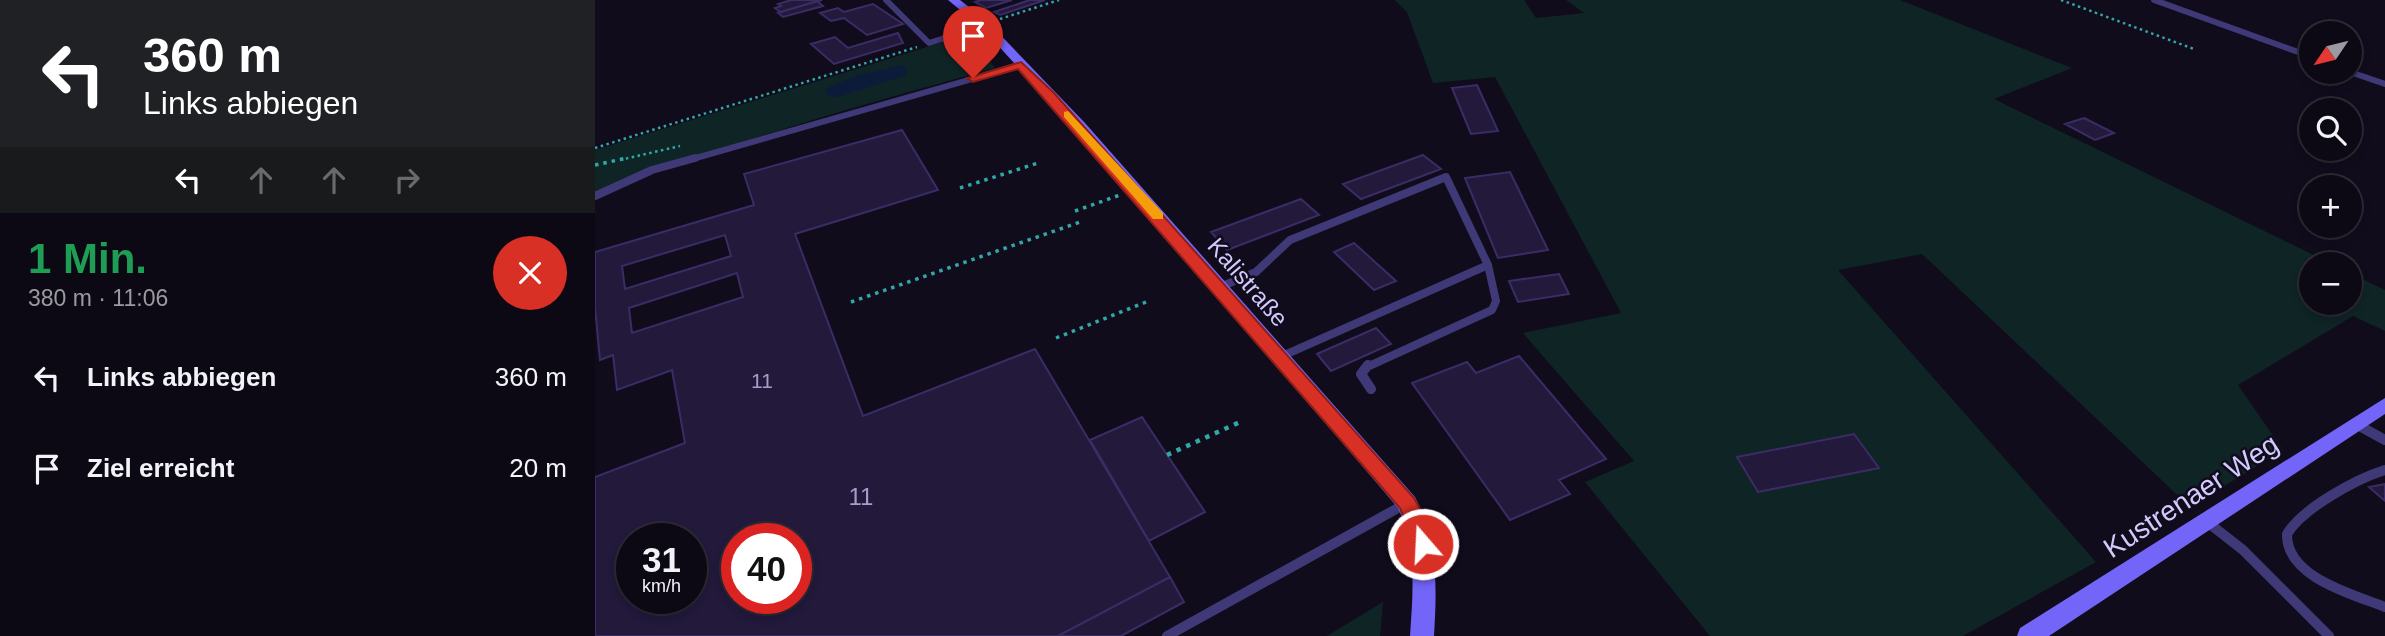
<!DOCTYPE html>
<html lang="de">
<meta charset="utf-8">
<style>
body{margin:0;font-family:Helvetica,sans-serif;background:#15121e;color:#f1f3f6;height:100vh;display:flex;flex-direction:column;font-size:26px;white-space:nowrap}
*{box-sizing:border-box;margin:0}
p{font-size:23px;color:#9a9aa0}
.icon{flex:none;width:38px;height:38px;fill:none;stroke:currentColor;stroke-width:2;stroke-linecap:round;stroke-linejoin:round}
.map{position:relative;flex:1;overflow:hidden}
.sheet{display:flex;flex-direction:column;background:#0c0915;width:595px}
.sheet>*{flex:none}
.guide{background:#202124;color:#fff;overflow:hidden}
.needle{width:46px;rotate:235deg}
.fabs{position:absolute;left:1704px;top:21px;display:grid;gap:14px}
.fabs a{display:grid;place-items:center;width:63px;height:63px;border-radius:50%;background:#0c0915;box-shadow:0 4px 10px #0003,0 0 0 2px #2c2a34;font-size:35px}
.speed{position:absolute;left:21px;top:523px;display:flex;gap:14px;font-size:35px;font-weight:700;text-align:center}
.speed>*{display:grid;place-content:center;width:91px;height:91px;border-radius:50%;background:#0c0915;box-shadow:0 4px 10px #0003,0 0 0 2px #2c2a34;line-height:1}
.speed small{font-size:18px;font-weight:400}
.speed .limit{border:10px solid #d22;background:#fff;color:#111}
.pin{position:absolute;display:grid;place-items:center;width:60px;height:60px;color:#fff;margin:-72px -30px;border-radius:50% 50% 50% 0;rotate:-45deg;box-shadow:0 0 7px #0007}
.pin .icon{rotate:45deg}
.me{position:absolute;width:77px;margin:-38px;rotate:341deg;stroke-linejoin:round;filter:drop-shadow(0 0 5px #0008)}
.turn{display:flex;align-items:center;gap:24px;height:147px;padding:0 28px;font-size:32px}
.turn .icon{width:91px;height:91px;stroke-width:2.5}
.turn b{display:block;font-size:49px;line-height:60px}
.lanes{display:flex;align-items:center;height:66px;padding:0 28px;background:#0003;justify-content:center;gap:35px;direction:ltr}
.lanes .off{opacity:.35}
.round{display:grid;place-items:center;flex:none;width:74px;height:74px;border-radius:37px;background:#15121e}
.head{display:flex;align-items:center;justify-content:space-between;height:119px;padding:0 28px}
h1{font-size:42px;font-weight:700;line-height:52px;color:#1e9e55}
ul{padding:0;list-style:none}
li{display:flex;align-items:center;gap:21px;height:91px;padding:0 28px}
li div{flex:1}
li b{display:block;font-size:26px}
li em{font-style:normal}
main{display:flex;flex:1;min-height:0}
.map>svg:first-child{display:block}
.green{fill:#0f2425}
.water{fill:#0d1b3a}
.building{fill:#22193b;stroke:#3b2c66;stroke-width:2;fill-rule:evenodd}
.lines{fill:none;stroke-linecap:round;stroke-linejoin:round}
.path-far2{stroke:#32a7a7;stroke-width:2.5;stroke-dasharray:2.5 3.5;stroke-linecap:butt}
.path-far1{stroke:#32a7a7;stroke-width:3.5;stroke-dasharray:3.5 5;stroke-linecap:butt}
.path{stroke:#32a7a7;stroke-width:4.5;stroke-dasharray:4.5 6;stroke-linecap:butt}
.lane-far2{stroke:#403978;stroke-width:6}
.lane-far1{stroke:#403978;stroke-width:8}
.lane{stroke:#403978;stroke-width:10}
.secondary{fill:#7265f7;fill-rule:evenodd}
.route{fill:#d93025;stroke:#8d1f18;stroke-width:2}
.slow{fill:#f59e0b}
.labels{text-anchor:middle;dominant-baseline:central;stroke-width:5;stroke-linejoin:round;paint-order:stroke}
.number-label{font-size:21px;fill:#a69dcc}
.street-label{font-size:24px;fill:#d2c9fc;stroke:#100c1c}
.near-number-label{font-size:24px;fill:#a69dcc}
.near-street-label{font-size:28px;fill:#d2c9fc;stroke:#100c1c}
</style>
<main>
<section class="sheet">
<div class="guide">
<div class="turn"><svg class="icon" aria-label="left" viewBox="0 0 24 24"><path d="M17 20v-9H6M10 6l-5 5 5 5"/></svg><div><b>360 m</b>Links abbiegen</div></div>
<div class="lanes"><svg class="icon" aria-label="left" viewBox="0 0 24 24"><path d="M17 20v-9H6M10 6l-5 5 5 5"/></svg><svg class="icon off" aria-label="ahead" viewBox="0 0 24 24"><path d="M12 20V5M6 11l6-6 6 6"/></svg><svg class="icon off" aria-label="ahead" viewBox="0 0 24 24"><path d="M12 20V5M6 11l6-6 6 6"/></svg><svg class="icon off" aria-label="right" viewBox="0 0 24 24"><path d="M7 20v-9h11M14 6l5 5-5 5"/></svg></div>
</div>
<div class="head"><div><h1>1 Min.</h1><p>380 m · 11:06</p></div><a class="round" style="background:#d93025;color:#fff"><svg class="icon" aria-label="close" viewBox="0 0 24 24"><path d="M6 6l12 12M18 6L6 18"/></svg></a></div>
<ul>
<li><svg class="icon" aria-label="left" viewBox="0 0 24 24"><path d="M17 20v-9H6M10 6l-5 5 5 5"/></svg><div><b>Links abbiegen</b></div><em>360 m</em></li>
<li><svg class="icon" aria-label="arrive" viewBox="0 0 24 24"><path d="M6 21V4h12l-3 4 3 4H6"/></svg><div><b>Ziel erreicht</b></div><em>20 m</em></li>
</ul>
</section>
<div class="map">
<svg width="1790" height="636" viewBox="0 0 1790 636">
<rect width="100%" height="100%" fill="#100c1c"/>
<path class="green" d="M800,0h129l12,18 48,-5 -18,-13h334l172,68 -78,31 338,165h-20v39h38v-30l35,17v41l-32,-15 -115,69 45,65 -93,57 -268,-253 -84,16 258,292 -133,74h-253l-125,-154 49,-21 -111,-128 98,-20 -126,-236 -62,6 -26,-71z
M377,33l23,35c-134,37 -271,75 -400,128v-46z
M788,602l-3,34h-53z"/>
<path class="water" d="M307,65l5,5 -1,5 -68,22 -8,-1 -6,-6 28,-13z"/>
<path class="building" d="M196,0h31l-42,12 -5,-4 6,-2 -3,-2z
M386,0h31l-26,8 -11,-6z
M435,0h15l-45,15 -6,-3z
M222,1l6,5 -40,11 -5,-4z
M278,4l30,20 -36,11 -23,-17 -13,3 -11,-8 18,-5 6,4z
M303,33l5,10 -69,21 -23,-20 24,-7 13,11z
M882,85l21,46 -27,3 -19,-46z
M1489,118l30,15 -19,7 -30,-16z
M307,130l36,60 -143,44 68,182 172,-67 135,228 -112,59h-463v-159l90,-34 -13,-73 -55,20 -4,-35 -13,5 -5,-53v-55l159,-47 -10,-31zM130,235l6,21 -106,33 -3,-23zM142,273l6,24 -111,36 -3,-25zM37,539h59v59h-59zM142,539h59v59h-59z
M828,155l18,14 -80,30 -18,-15z
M915,172l38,78 -50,8 -33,-80z
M706,199l18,16 -92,35 -16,-18z
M759,243l42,38 -22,9 -40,-38z
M964,274l10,20 -51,8 -9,-21z
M781,328l15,16 -60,27 -14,-17z
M924,356l87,103 -47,21 11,14 -60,26 -98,-137 55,-21 9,11z
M547,417l63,95 -56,29 -59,-101z
M1259,434l25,34 -121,24 -21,-35z
M1790,484v17l-16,-14z
M575,577l14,25 -63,34h-63z"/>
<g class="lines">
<path class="path-far2" d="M1466,0l133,49
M405,19l59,-19
M0,148l322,-101
M25,160l60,-14"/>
<path class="path-far1" d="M0,165l32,-7
M365,188l78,-25
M480,211l45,-16
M256,302l232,-81
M461,338l90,-36"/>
<path class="path" d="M572,455l73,-33"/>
<path class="lane-far2" d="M291,0l43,43 56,-18
M1559,0l158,57
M1755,72l35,12
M94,160l332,-95"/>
<path class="lane-far1" d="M0,196l57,-26 43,-12
M625,287l36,-15 34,-32 156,-63 42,88 -208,92
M772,367l125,-57 4,-9 -8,-36"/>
<path class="lane" d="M773,365l-7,9 10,15
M1761,424l29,16
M1790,470c-29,9 -82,38 -98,64 -1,43 65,60 98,73
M1611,521l37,29 86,86
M572,636l240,-133"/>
<path class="secondary" d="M353,0h12l29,23 96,100 330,374c23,45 22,90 19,139h-24c3,-44 7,-87 -12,-128l-323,-379 -94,-102z
M1790,398v16l-336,222h-32l3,-8z"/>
</g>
<path class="route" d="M426,62l33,31 360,405 14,25 5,21 -3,6h-14l-16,-42 -382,-439 -45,13 -6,-4z"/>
<path class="slow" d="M473,111l95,102v6h-10l-89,-102v-5z"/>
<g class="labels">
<g class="number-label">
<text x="167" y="380">11</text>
</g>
<g class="street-label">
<text transform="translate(653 282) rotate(49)">Kalistraße</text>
</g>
<g class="near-number-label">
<text x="266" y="496">11</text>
</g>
<g class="near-street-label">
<text transform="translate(1596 496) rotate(-33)">Kustrenaer Weg</text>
</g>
</g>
</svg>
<div class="fabs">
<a><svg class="needle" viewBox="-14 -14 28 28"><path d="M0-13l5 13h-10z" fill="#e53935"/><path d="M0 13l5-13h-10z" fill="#9a9aa0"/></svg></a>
<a><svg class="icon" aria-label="search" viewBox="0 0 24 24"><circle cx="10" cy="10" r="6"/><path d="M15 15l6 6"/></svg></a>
<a>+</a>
<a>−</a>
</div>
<div class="speed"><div>31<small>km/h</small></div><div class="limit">40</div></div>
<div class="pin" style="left:378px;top:78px;background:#d93025"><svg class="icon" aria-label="arrive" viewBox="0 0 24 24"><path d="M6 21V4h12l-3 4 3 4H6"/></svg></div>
<svg class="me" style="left:828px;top:544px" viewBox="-20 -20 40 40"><circle r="17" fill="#d93025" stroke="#fff" stroke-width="3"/><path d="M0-11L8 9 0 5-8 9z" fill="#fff"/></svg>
</div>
</main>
